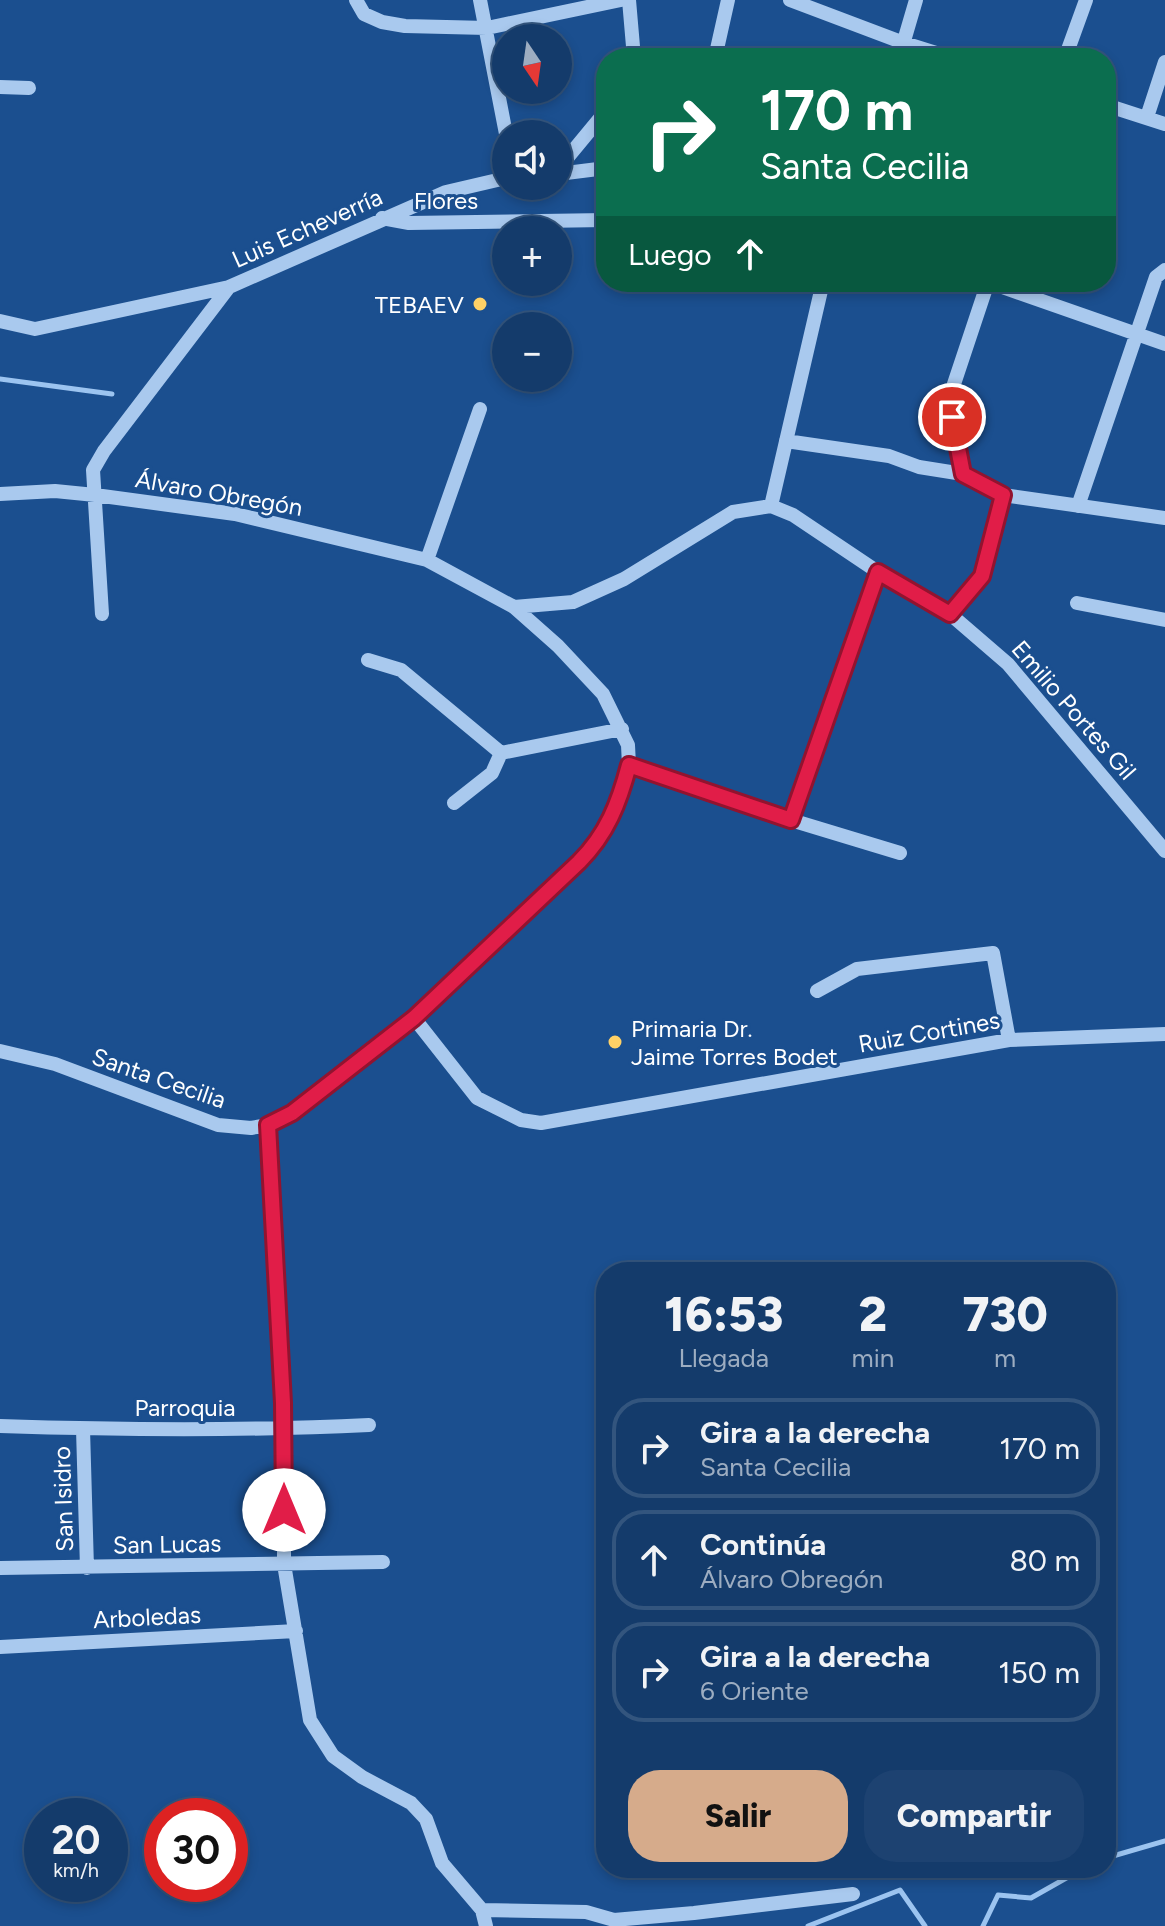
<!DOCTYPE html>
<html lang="es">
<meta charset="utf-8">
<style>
body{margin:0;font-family:Figtree,sans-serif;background:#1d4271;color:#f1f3f6;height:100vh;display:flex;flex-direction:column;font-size:30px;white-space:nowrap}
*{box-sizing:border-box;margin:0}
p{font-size:26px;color:#9dadc1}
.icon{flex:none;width:44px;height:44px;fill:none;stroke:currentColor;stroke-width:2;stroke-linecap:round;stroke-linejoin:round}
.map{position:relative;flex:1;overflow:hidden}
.details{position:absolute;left:596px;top:1262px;width:520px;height:616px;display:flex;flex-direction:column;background:#143b6b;border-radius:32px;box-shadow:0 4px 12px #0003,0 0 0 2px #33557e}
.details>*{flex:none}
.hud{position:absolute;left:596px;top:48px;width:520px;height:244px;border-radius:32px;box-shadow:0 4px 12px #0003,0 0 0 2px #33557e;background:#0b6e4f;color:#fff;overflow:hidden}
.needle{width:52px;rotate:167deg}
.tools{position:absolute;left:492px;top:24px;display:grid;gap:16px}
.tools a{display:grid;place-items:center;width:80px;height:80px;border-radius:50%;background:#143b6b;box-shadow:0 4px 12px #0003,0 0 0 2px #33557e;font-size:40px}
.speed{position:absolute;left:24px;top:1798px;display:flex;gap:16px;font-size:40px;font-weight:700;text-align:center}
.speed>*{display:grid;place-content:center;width:104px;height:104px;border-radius:50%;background:#143b6b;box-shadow:0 4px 12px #0003,0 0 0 2px #33557e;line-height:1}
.speed small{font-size:20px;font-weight:400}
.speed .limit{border:12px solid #d22;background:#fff;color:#111}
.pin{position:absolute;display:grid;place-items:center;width:68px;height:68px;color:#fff;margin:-34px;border:4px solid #fff;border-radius:50%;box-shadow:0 2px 8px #0007}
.me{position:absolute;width:88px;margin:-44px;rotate:0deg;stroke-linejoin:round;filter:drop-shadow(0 0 6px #0008)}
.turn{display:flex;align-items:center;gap:28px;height:168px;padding:0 32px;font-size:36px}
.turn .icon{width:104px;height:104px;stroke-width:2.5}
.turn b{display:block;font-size:56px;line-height:68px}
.then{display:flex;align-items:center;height:76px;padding:0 32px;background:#0003;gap:16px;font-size:30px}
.eta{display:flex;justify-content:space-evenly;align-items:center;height:136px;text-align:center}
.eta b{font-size:48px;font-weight:800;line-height:56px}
.action{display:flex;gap:16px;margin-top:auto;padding:16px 32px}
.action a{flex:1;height:92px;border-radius:32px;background:#d6ab8b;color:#111;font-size:32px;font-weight:800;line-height:92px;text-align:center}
.action a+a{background:#1d4271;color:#f1f3f6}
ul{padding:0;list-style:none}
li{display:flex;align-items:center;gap:24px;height:100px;margin:0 16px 12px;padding:0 16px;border:4px solid #33557e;border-radius:32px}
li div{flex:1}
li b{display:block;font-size:30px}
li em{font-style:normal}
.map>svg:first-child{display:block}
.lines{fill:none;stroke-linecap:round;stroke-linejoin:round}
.stream{stroke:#9cc4f0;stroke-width:5}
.minor{stroke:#a9c9ee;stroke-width:14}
.route-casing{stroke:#92132f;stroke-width:20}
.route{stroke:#e11d48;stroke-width:14}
.poi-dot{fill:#ffd166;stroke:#1b4f8f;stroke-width:3}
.labels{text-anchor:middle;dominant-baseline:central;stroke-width:6;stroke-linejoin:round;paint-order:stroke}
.street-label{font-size:24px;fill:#fff;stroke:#1b4f8f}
.poi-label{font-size:24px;fill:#fff;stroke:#1b4f8f;text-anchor:end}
</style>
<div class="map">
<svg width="1165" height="1926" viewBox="0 0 1165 1926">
<rect width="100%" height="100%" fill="#1b4f8f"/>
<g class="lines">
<path class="stream" d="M0,379l112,15
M1106,1858l59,-17
M808,1926l92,-36 25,36
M983,1926l15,-31 33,3 53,-30"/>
<path class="minor" d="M356,0l8,14 18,8 23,4 82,2 134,-28
M480,0l26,134
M629,0l5,58
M790,0l114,43 48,15
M715,58l13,-58
M899,58l17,-58
M1065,58l21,-58
M0,87l29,1
M1106,105l59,19
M1147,117l18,-55
M558,169l48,-58
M558,174l48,-6
M382,218l27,5 197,-3
M988,282l177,62
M0,321l35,8 194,-42
M786,441l103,15 30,11 44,7 40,21 162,23
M963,474l-11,-57 1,-30 35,-105
M0,494l55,-3 40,4 140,19 192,46 87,47 44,39 45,48 25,51 1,20 -10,38 -22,41 -72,71 -111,103 -122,95 -24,12 -17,3 -33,-3 -163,-61 -55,-13
M771,506l52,-224
M1078,506l78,-229 9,-7
M427,560l53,-151
M1077,603l88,17
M514,607l59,-5 51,-23 109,-67 38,-6 22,9 85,57 72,42 58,50 157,187
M102,614l-9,-144 11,-19 125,-164 217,-95 60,-14
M950,614l32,-38 21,-81
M368,660l33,10 100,83
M501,753l121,-24
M629,765l162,55 109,33
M454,803l38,-30 9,-20
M791,820l87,-248
M817,991l40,-22 136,-16 16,87
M414,1018l63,80 44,22 20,3 468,-83 156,-6
M268,1125l16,304v135l26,156 23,36 29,21 49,26 15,16 16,44 40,47 4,16
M0,1426c123,4 246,5 369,-1
M83,1429l4,139
M0,1568l383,-6
M0,1647l296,-16
M482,1910l104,2 28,8 80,-7 159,-19"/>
</g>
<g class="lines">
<defs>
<path id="route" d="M284,1510l-1,-107 -15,-278 24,-12 122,-95 165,-156c28,-28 40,-59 50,-97l162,55 87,-248 72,42 32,-38 21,-81 -40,-21 -11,-57"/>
</defs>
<use href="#route" class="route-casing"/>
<use href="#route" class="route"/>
</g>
<g class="poi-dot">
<circle cx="480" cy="304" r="8"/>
<circle cx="615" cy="1042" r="8"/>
</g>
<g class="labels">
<g class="street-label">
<text x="446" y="200">Flores</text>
<text transform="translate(307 228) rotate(-24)">Luis Echeverría</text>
<text transform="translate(219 493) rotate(10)">Álvaro Obregón</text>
<text transform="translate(1074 710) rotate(49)">Emilio Portes Gil</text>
<text transform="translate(929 1032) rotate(-10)">Ruiz Cortines</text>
<text transform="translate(159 1078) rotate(19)">Santa Cecilia</text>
<text x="185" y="1407">Parroquia</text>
<text transform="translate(63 1499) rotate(-92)">San Isidro</text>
<text transform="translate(167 1544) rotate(-1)">San Lucas</text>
<text transform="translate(147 1617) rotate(-3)">Arboledas</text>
</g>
<g class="poi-label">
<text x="464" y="304">TEBAEV</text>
<text x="631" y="1028" text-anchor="start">Primaria Dr.<tspan x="631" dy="28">Jaime Torres Bodet</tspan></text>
</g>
</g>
</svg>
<div class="tools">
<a><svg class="needle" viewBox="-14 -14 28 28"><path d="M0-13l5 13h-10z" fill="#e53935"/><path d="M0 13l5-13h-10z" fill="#9dadc1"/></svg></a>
<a><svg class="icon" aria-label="sound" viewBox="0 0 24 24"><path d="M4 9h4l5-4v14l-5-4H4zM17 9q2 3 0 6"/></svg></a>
<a>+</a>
<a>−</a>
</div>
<div class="speed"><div>20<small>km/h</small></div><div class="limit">30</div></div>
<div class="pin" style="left:952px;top:417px;background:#d93025"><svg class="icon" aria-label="arrive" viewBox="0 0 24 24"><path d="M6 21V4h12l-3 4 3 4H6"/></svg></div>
<svg class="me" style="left:284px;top:1510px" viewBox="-20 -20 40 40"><circle r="19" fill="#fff"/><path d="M0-13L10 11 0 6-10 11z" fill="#e11d48"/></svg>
<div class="hud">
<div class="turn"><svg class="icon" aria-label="right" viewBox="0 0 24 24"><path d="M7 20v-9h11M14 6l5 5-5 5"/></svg><div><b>170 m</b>Santa Cecilia</div></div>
<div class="then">Luego<svg class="icon" aria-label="ahead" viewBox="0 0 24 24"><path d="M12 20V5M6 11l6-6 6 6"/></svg></div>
</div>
<section class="details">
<div class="eta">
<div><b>16:53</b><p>Llegada</p></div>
<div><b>2</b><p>min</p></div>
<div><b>730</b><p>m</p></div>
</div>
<ul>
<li><svg class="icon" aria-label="right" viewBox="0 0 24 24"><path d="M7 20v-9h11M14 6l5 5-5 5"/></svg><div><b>Gira a la derecha</b><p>Santa Cecilia</p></div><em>170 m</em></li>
<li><svg class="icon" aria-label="ahead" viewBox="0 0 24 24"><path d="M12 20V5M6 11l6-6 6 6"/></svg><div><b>Continúa</b><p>Álvaro Obregón</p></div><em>80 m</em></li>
<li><svg class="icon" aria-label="right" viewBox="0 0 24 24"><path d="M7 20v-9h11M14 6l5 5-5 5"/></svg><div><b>Gira a la derecha</b><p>6 Oriente</p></div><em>150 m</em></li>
</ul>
<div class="action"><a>Salir</a><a>Compartir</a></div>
</section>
</div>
